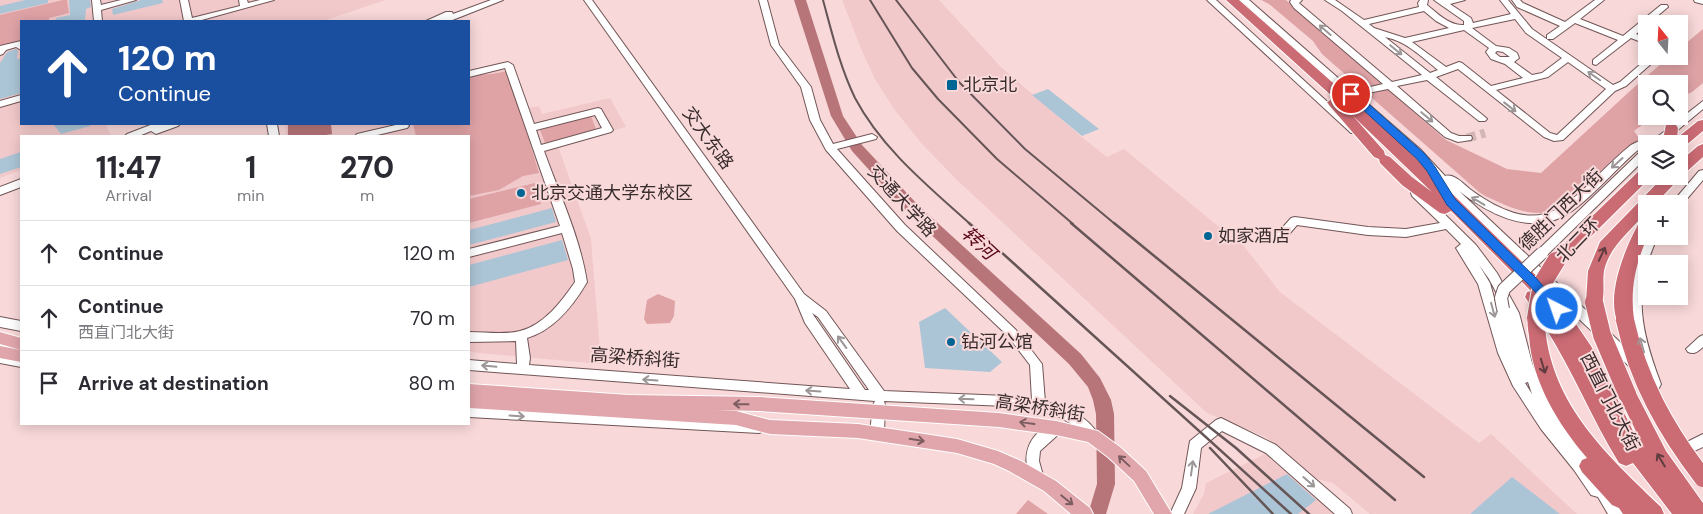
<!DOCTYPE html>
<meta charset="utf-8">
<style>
body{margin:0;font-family:"DM Sans","Noto Sans SC",sans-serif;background:#f7f7f7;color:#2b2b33;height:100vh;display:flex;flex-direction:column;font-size:19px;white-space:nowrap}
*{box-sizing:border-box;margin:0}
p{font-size:16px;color:#7c7c81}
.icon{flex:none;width:28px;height:28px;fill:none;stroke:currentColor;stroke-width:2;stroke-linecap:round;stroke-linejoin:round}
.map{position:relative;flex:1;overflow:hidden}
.drawer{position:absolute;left:20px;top:135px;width:450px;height:290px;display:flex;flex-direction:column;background:#fff;border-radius:0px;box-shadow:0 2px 12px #0003}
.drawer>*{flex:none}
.guide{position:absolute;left:20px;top:20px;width:450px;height:105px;border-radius:0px;box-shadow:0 2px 12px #0003;background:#1a4fa0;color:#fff;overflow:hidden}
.needle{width:32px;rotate:342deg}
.fabs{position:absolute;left:1638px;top:15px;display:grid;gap:10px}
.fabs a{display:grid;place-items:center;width:50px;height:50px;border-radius:0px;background:#fff;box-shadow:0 2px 12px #0003;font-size:25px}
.pin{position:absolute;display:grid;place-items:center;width:42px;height:42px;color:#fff;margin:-21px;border:2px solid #fff;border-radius:50%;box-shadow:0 1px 5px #0007}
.me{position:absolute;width:55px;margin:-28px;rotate:319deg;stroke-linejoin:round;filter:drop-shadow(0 0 4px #0008)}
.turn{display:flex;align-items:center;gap:18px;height:105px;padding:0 15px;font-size:22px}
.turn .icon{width:65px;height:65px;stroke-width:2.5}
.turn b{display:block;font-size:35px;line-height:42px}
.eta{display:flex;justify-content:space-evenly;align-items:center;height:85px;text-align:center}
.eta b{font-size:30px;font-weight:800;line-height:35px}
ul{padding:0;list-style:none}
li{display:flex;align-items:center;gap:15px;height:65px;padding:0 15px;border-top:1px solid #e1e1e2}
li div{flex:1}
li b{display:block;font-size:19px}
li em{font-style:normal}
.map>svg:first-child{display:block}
.built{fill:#f2c9cb}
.green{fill:#dfa3a6}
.water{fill:#b77579}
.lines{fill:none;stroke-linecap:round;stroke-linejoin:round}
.river{fill:#b77579;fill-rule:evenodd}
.building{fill:#acc5d6}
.minor-tunnel{stroke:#d2b6b7;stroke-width:9;stroke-dasharray:9 5;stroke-linecap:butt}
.minor-casing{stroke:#725657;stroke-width:2}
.major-casing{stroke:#fff;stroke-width:2}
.highway-casing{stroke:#fff;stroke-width:2}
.minor{fill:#fff;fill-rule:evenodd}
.major{fill:#e0a6ac;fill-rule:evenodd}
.highway{fill:#cb6b74;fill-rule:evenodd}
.rail-far1{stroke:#665556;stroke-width:2}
.rail{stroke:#665556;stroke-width:2.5}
.minor-bridge-casing{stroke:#725657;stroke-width:14;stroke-linecap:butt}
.highway-bridge-casing{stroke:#fff;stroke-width:20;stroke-linecap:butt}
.minor-bridge{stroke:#fff;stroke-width:12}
.highway-bridge{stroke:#cb6b74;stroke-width:18}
.oneway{stroke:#9c9696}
.oneway2{stroke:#5e3c3f}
.oneway3{stroke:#7c5d60}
.route{fill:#1a73e8;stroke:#114b97}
.poi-dot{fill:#006593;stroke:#f8d8d9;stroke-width:2}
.labels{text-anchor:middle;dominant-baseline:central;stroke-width:4;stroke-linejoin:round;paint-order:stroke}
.poi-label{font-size:18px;fill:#392c2d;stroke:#f8d8d9;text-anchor:start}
.street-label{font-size:18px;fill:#392c2d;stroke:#f8d8d9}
.water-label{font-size:19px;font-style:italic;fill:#59051a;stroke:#f8d8d9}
</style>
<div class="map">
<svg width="1703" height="514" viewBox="0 0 1703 514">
<rect width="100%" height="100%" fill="#f8d8d9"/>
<path class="built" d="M0,0h385l-62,21h-302v103h85l5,12h-90v34l-21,8z
M842,0h97l61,66 84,73 23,18 17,-8 105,86h6l45,57 199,151 12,-9 86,80h-207l-37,-31 -20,-5 -47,-41 -59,-24 -250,-233 -35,-36 -28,-35 -19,-30 -13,-28z
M512,62l16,46 11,-2 3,8 68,-16 16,29 -68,19 33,93 10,125 -132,-12v-216h-183l-1,-12h184v-52z
M1265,454l70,60h-142l11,-20 2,-11z"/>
<path class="green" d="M63,0h4l2,13 -20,5v3h-28v21l-21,5v-32z
M1261,0h25l160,140 61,29 34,4 89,-82 40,-35h9v-7l24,-20v54l-11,9 -13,6v-14h-33v32h8l-20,15 6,8 -81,71c-30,8 -47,-2 -74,-14l-6,-4 -157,-138 -9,-13 -44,-37z
M508,71l31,102 -16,3 -24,14 -30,6v-60h-53l-3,-12h56v-49l23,-1z
M591,116l5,13 -51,14 -5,-13z
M535,183l6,21 -72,19v-24z
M658,294l17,7 -1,15 -4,7 -23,1 -3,-5 3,-19z
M1028,500l20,14h-32z"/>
<path class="water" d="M288,124h43l1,10 -12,2h-32z"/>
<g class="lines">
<path class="river" d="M794,0h12l37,116 19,29 56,60 163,149 19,24 11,22 3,14 1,70 -9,30h-18l9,-30 -1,-70 -3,-14 -5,-13 -19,-23 -161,-151 -56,-62 -21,-35z"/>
</g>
<path class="building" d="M25,0h23v3l-48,11v-8z
M69,0h21l1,7 -5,2 -1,11 -29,1v-3l14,-3z
M141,0h21l1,3 -50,12 -1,-6z
M16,49l2,1 -1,9 4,-1v35l-21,6v-36l7,-11z
M1048,89l51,40 -17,7 -50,-41z
M53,124h37v2l-29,8z
M21,152v15l-21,7v-15z
M552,208l4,14 -87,23v-15z
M562,240l6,20 -99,27v-22z
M945,308l57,54 -12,10 -65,-4 -6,-46z
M1287,474l29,26 -18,14h-90z
M1512,477l48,37h-90z"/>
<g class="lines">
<path class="minor-tunnel" d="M1467,138l18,-5"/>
<defs>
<path id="minor" d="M92,0h8l1,5 20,-5h15l-35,10 1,11h-8z
M180,0h8l4,18 48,-12 -1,-6h8l1,3 12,-3h14l-76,21h-14z
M491,0h12l-53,21h-24l20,-9h6l1,2z
M584,0h8l212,294 22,17 58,80 123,5 25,4 -2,-35 -22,-29 -111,-105 -71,-81 -16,-30 -9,-33 -30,-42 -12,-45h8l12,45 32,42 9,33 13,24 39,-10 5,3 -1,2 -39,10 68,76 111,105 26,34 3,38c20,3 44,15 54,34l-2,4 -5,2 -5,-2 -17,-17 -16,-9 -47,-8 -123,-5 1,4 -1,28 -2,4 -5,2 -5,-2 -2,-4 3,-28 2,-4 -406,-31v-10l48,4 -1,-23 -47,1v-10c17,0 35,3 51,-1 24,-6 42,-30 55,-49l-2,-13 -11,-36 -93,24v-8l91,-23 -55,-158 -36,9v-6l39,-9 5,3 21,59 64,-16 3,1 12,21 -2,2 -67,19c15,42 36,86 43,131 -14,24 -33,48 -60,56l3,20 -1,7 321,24 -45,-66 -10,-24zM595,115l7,13 -61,17 -5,-15zM812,313l6,4 51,73h-4z
M1207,0h9l141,129 2,2 -2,2h-6z
M1240,0h9l104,91 30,-7 -89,-76 -4,-6 1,-2h11l-3,3 1,1 92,78 30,-7 -80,-64 -17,-11h10l29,20 55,-13 -1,-4 2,-3h8l-1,5c11,9 23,21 37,20v-4l-30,-21h31l-15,4 21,14 2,5 38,-9 -11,-14h8l24,29 81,56 7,-3 30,-26h10l-34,30 -11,5 -52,49 -9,1 -10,-4 -86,-68 -22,8 49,40 2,2 -2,2h-6l-52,-41 -30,6 54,47 8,3h12l1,2 -1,2 -13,2 -13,-5 -57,-48 -30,6 62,54 25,27c10,-3 19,9 26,14 82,59 100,4 160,-45l12,-6 13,-1 47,-37v8l-42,35h-15l-8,6c-22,18 -52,55 -76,67 -36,17 -74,-4 -103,-26l180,169 2,4 -2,4 -4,1 -4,-1 -173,-163 -46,-52zM1424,11l12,10 13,7 -44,10 -31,-10 -5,-4zM1515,19l11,14 36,25 -20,15 -10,2 -18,-13 5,-4 -2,-5 -8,-5 -13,-2 -24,-18zM1464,30l25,18 -3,4 5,7 14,5 18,14 -32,8 -29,-23 -3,-1 -13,5 -34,-25zM1385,37c21,4 37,20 53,33l-8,3zM1497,51l6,1 7,5h-10l-5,-4zM1568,62l38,27 -49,46 -7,-2 -54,-43 52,-13z
M1512,0h8l3,3 42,19 30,-22h9l-24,19 43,17 38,-31h6l1,2 -32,27 10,4v6l-15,-6 -35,27 -3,-1v-4l25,-20 -43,-17 -22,16h-6v-4l13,-9 -43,-19z
M1694,0h9v4l-8,-2z
M21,41v9l-5,-3 -10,3 -3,4 -3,1v-9z
M21,95v6l-21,6v-6z
M153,124h27l-2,2 -22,8 -5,-3 -12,5h-14l2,-2z
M267,124h10l2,12h-10z
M400,124h7l2,2 -2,2 -34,8h-18l2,-2z
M1646,149v9l-100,98h-8l-2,-3 2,-3 104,-100z
M1703,170v10l-23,27 -1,-3h-8l28,-33z
M21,179v8l-21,8v-8z
M1416,189l4,1 56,55 21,28 22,40 13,50 14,35 20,29 31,39 15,31 11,17h-15l-10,-17 -7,-2 -17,-25 -33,-41 -28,-43 -15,-33 -20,-69 -22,-36 5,-4 -15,-15 -40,8 -38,-2 -71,-10 -12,14h-8l-2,-3 16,-18 4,-1 73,10 38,2 34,-6 -28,-27 -1,-3zM1479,265l10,14 14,26 -6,4 -7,-26zM1528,382l4,12 -7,-11z
M1647,236h11c-26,55 -18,93 3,148l-2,4 -4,1 -4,-1c-25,-50 -28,-102 -4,-152z
M0,317l21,4v10l-21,-4z
M1703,335v12c-5,4 -8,8 -15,5l-2,-3 13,-12z
M0,353l21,4v10l-21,-4z
M469,407l290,14 5,2 2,4 -2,4 -5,2 -290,-16z
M1221,418l55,27 74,64 2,5h-17l-69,-61 -44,-22 -21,17 -5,40 -12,26h-14l12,-26 8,-47 26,-21z
M1056,422l5,2 2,4 -2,4 -21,19 -1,10 5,18 -2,4 -5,2 -5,-2c-12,-26 -5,-50 24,-61z
M1703,434v13l-13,6 -5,-2 -2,-4 2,-4z"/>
<path id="major" d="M0,332l21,6v24l-21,-4v-12l21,4 -21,-6z
M469,384l160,11 131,2 239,16 57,8 42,10 22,16 26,24 26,43h-18l-20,-33 -26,-24 -20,-15 -32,-7 -57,-8 -239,-16 -45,-1 21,1 34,9 88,4 99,15 41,12 23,10 35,20 34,27 3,6h-22l-27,-23 -35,-20 -15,-7 -37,-11 -99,-15 -88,-4 -34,-9 -267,-17z"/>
<path id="highway" d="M1226,0h13l153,135 164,160 35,51 46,93 7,9 -26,-54 2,-5 7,-3 7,3 32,62 37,52v11h-31l-39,-51 -7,3 -7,-3c-27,-44 -46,-92 -74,-136 7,79 63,129 116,180l3,7h-41l-4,-6 -7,-3 -30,-33 -3,-6 3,-6 5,-2c-29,-34 -55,-76 -58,-122 -1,-8 -3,-16 1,-23l5,-1 -10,-15 2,-5 4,-1 -80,-80 -6,3 -5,-1 -38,-28 -22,-22 -1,-4 -5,-2 -45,-52 -2,-3 7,-4zM1353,116l79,76 -20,-15 -22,-20 -5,-2 -1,-4z
M1703,120v11l-19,16 -5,2v-5h-17l4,-19h10l2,3 -1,10 21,-17z
M1703,144v13l-19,17 -4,1 -2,5 -23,24h-9v9c-16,18 -37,34 -42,58 -2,12 2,25 -4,36l-6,1 -6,-1 -2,-5 2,-31 12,-29 64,-66h15v-14l19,-16z
M1646,168v8l5,1 -89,88 -6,2 -6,-2 -2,-4 2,-4 91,-88z
M1646,220v16h2c-13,28 -18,54 -14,84l-3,5 -6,2 -6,-2c-15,-28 7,-79 21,-104z"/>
</defs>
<use href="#minor" class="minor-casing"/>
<use href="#major" class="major-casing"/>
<use href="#highway" class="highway-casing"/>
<use href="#minor" class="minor"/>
<use href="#major" class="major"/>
<use href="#highway" class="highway"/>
<path class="rail-far1" d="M823,0c9,33 17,67 32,98 27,51 73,88 115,126
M870,0l42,68 26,31 59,60 76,65
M896,0l63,82 66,67 90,75"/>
<path class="rail" d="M969,223l322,291
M1071,223l324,277
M1114,223l310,254
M1170,396l66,52 73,66
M1210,448l63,66"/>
<defs>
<path id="minor-bridge" d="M1503,309l-2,-11 3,-9 38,-36"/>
<path id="highway-bridge" d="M1594,302l8,33 25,59
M1536,318l6,-34 14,-23
M1625,320c13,60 41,110 78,158"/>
</defs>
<use href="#minor-bridge" class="minor-bridge-casing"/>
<use href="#highway-bridge" class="highway-bridge-casing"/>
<use href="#minor-bridge" class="minor-bridge"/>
<use href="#highway-bridge" class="highway-bridge"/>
</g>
<defs><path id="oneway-shaft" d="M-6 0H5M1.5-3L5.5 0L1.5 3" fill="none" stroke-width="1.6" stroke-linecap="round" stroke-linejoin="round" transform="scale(1.25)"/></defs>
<g class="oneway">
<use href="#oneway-shaft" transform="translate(1325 30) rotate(-139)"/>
<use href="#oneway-shaft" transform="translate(1396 50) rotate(39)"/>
<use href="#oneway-shaft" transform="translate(1594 76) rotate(-145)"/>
<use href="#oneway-shaft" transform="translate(1510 107) rotate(38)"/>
<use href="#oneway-shaft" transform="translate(1427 117) rotate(40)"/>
<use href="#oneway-shaft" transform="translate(1617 163) rotate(138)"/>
<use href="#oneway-shaft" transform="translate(1478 201) rotate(-149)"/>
<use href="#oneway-shaft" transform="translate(1493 310) rotate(75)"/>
<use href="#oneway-shaft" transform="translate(842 342) rotate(-126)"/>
<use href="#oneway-shaft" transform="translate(1642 345) rotate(-106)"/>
<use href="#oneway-shaft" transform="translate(489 366) rotate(-175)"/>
<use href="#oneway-shaft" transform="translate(650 380) rotate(-176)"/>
<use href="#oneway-shaft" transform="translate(813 391) rotate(-176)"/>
<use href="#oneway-shaft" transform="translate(966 399) rotate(-178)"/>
<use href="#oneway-shaft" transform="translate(517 416) rotate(4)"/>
<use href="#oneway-shaft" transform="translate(1192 468) rotate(-82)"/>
<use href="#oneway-shaft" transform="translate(1309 482) rotate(41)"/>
</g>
<g class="oneway2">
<use href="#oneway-shaft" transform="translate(1602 254) rotate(-65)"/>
<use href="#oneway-shaft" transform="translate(1543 366) rotate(73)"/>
<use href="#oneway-shaft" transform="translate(1661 460) rotate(-121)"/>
</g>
<g class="oneway3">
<use href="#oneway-shaft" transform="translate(741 404) rotate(-179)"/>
<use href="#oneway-shaft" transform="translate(1027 423) rotate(-172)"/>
<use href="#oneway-shaft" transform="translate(917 440) rotate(9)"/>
<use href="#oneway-shaft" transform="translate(1124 461) rotate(-137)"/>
<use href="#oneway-shaft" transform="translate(1067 500) rotate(39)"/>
</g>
<path class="route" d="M1351,91l4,1 70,62 10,13 20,32 81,79 25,28 2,3 -2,3h-8l-25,-28 -81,-79 -20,-34 -10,-12 -69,-63v-4z"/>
<g class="poi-dot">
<rect x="946" y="79" width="12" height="12" rx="2.5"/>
<circle cx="521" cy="193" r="5"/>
<circle cx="1208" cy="236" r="5"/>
<circle cx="951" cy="342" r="5"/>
</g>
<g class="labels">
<g class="poi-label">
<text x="963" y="85">北京北</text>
<text x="531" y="193">北京交通大学东校区</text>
<text x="1218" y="236">如家酒店</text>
<text x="961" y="342">钻河公馆</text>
</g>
<g class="street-label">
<text transform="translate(708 138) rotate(54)">交大东路</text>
<text transform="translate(902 201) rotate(47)">交通大学路</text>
<text transform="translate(1561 210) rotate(-44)">德胜门西大街</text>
<text transform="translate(1578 240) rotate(-46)">北二环</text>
<text transform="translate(635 358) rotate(4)">高梁桥斜街</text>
<text transform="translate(1610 402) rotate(63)">西直门北大街</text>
<text transform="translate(1040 408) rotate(9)">高梁桥斜街</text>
</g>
<g class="water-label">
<text transform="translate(979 243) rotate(43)">转河</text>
</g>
</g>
</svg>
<div class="fabs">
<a><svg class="needle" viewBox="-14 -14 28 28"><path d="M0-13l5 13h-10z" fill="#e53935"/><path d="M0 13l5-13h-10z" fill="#7c7c81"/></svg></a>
<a><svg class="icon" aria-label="search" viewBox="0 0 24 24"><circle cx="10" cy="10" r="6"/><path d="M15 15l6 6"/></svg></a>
<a><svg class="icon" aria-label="layers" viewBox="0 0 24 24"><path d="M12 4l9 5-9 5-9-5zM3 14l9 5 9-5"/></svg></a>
<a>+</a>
<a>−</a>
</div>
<div class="pin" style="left:1351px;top:94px;background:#d93025"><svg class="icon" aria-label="arrive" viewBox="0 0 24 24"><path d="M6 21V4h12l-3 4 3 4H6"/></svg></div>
<svg class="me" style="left:1557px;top:309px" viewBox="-20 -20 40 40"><circle r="17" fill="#1a73e8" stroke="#fff" stroke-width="3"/><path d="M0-11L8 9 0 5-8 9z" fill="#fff"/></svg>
<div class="guide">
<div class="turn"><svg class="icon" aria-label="ahead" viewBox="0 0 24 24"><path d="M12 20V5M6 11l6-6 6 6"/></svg><div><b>120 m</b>Continue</div></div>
</div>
<section class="drawer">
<div class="eta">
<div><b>11:47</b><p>Arrival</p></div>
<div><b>1</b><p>min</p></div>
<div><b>270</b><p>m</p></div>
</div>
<ul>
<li><svg class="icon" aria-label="ahead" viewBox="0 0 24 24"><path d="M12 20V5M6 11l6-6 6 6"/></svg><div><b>Continue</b></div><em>120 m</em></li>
<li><svg class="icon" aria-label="ahead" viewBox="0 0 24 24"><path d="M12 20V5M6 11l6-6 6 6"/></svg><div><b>Continue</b><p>西直门北大街</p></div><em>70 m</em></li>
<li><svg class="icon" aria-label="arrive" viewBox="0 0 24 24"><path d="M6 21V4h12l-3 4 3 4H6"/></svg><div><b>Arrive at destination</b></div><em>80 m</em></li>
</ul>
</section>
</div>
